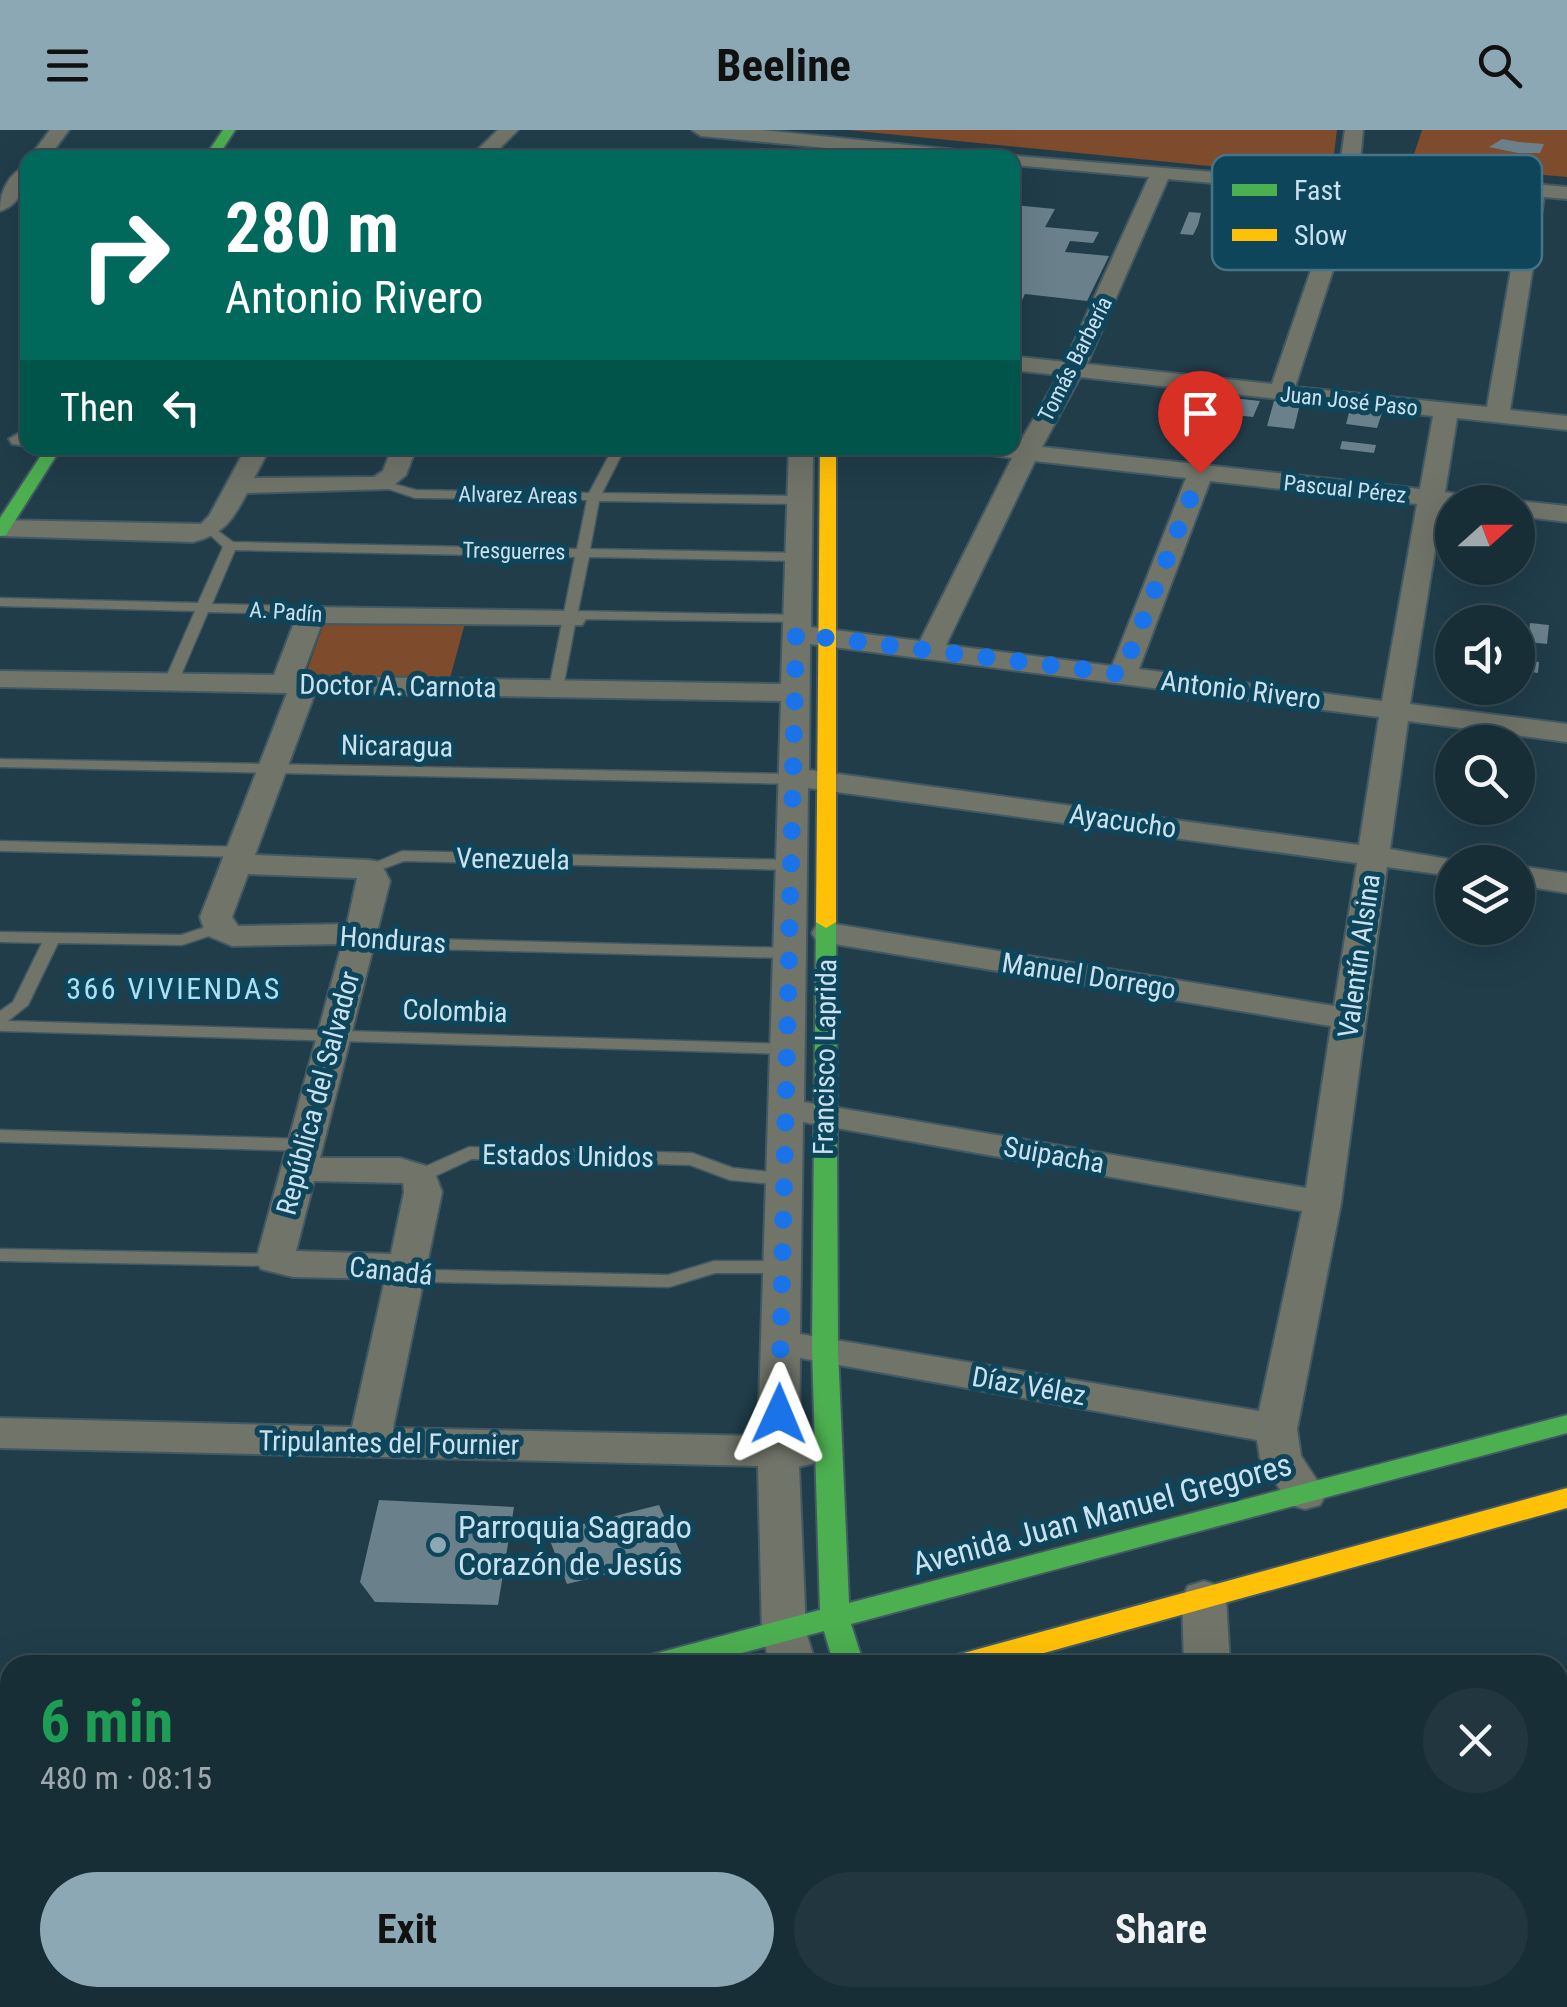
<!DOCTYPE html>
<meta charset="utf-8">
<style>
body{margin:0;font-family:"Roboto Condensed",sans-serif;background:#21363f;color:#f1f3f6;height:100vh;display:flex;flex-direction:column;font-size:38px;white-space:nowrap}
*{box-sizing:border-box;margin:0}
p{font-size:32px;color:#9fa8ad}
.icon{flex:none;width:55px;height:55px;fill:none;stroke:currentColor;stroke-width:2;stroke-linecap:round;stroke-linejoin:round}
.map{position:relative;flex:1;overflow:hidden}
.side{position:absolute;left:0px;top:1525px;width:1568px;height:352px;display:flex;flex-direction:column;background:#182e37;border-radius:30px 30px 0 0;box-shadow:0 10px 40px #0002,0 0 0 2px #364a52}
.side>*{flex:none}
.top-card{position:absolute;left:20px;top:20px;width:1000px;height:305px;border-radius:20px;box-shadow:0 10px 40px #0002,0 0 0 2px #364a52;background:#00695c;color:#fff;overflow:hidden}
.needle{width:65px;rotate:69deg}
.controls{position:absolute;left:1435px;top:355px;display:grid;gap:20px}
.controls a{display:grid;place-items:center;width:100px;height:100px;border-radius:50%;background:#182e37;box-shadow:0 10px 40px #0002,0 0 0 2px #364a52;font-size:50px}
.pin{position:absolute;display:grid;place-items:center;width:85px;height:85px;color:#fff;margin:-102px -42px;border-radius:50% 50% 50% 0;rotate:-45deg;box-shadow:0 0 10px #0007}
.pin .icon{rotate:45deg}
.me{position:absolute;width:110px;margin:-55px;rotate:1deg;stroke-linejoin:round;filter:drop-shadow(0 0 8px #0008)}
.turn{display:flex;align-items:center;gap:35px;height:210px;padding:0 40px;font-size:45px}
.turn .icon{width:130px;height:130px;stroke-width:2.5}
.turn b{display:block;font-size:70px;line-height:85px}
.then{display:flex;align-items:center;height:95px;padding:0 40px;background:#0003;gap:20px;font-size:38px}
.round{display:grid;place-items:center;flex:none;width:105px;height:105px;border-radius:52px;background:#21363f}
.head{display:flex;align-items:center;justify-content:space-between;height:170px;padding:0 40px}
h1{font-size:60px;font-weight:700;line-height:75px;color:#1e9e55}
.primary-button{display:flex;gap:20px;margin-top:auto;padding:20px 40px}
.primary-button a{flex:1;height:115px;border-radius:60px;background:#8da8b5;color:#111;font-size:40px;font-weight:700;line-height:115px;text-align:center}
.primary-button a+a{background:#21363f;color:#f1f3f6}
header{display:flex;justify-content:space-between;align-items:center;height:130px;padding:0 40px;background:#8da8b5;color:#111;font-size:45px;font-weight:700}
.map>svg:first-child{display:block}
.green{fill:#7e4b2c}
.building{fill:#6a818b}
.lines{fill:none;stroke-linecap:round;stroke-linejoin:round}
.lane-casing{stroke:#425964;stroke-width:3}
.street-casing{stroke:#425964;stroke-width:4}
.fast-casing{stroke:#425964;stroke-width:4}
.slow-casing{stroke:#425964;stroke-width:4}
.lane{fill:#707469;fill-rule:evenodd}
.street{fill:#707469;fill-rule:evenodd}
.fast{fill:#4caf50;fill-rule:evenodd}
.slow{fill:#ffc107;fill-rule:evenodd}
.route{stroke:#1a73e8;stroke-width:18;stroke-dasharray:0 32.4}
.poi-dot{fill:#8da8b5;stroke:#0f455a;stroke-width:4}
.labels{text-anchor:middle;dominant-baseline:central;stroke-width:10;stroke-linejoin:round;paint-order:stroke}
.far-street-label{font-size:22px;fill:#c8e2ef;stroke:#0f455a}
.street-label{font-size:28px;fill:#c8e2ef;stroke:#0f455a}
.neighbourhood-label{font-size:30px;letter-spacing:2.5px;fill:#abe0f9;stroke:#0f455a}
.near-street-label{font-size:32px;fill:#c8e2ef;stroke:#0f455a}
.near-poi-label{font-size:32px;fill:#c8e2ef;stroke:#0f455a;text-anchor:start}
.key{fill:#0f455a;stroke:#467487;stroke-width:2.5}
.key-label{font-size:28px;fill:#c8e2ef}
</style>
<header><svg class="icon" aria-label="menu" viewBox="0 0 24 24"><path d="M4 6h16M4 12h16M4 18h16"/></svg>Beeline<svg class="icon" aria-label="search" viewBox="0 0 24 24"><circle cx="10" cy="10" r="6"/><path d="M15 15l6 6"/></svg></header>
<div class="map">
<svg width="1567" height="1877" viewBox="0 0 1567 1877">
<rect width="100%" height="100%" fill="#203d49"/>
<path class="green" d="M848,0h489l-6,48z
M1422,0h145v47l-156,-14z
M325,490l140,3 -16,59 -145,-3z"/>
<path class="building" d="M1502,9l17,3 25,2 -4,9h-22l-29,-6z
M1012,75l43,4 -10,18 54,5 -6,11 -23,-2 -5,11 44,4 -22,45 -62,-7 -3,6 -10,-1z
M1189,82l12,1 -3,12 -5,10 -13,-1z
M1232,268l28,3 -7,16 -27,-3z
M1274,271l26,3 -6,25 -27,-3z
M1350,279l32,4 -5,15 -31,-4z
M1342,311l34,4 -2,8 -34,-4z
M1530,493l19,2 -2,19 -19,-2z
M1518,529l21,3 -1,11 -20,-3z
M379,1370l135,7 -16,98 -123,-3 -15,-20z
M659,1375l23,51 -115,28 -20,-51z"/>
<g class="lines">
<defs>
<path id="lane" d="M613,318h12l-23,45 198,3 6,4 -6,4 -201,-3 -9,48 209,4 7,4 -7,4 -210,-4 -11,54 219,4 5,1v6l-226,-3 -13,69 -7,4 -7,-4 26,-131 -340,-7 -23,54 81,2 25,9 -7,4 -19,-5 -84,-2 -30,70 -7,4 -7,-4 31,-71 -195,-5v-8l198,5 25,-56 -19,-18 6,-4 23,17 344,7 10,-49 -172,-2 -41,-14 6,-4 36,10 173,3z
M0,629l794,15 8,5 -8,5 -794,-17z
M0,711l243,6 8,5 -8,5 -243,-6z
M402,721l389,9 8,5 -8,5 -387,-9 -35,13 -8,-5z
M218,793l6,2 2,3 -2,3 -42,14 -124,-2 -30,62 -20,16 779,23 9,5 -9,5 -787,-23v-20l13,-9 29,-59 -42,-1v-10l181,3z
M361,799l26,9 402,10 8,5 -8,5 -404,-10 -30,-11 -2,-3 2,-3z
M0,1000l305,9 9,6 -9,6 -305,-9z
M469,1017l223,6 41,15 49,5 9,6 -9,6 -52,-5 -40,-15 -218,-6 -45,21h-14l-2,-4 2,-4z
M0,1119l275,5 10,6 -10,6 -275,-5z
M405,1131l28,9 235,5 46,-14h67l7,2 3,4 -3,4 -7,2h-66l-46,14 -237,-5 -34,-11 -3,-4 3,-4z"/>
<path id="street" d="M50,0h19l-21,28h-19z
M498,0h20l-28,28h-21z
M692,0h69l244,25 344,28 14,-3 -23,-15 5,-35h18l-3,32 24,13 13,-3 170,15v12l-23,-2 -34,213 57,6v14l-110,-12 -12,74 28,5 4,5h-25v6l-10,-1 -32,197 157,20v18l-159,-21 -18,128 75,13h-13v14l-65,-9 -46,336 -44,226 4,27 25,38 -6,11 -15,4 -15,-4 -30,-47 -3,-18 -457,-82 -1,79 15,4 6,11 -6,11 -15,4 7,165 10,33h-46l-8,-33 -4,-166 -758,-18v-30l352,9 33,-148 -92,-2 -32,-8 -5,-9 86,-316 -110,2 -26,-11 -6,-18 87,-224 -287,-6v-16l274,4 23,-60 14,-8 261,4 14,8 -4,6 -260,-2 -20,53 479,8 8,-236h24l-2,179 109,14 92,-183 -32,-5 -3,-5 42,-4 40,-69 -47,-5v-14l53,6 84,-185 -137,-12v-7h-81l-230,-22zM1168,49l169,15 -65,190 -185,-20zM1397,54l127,11 -37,212 -192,-20 63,-194zM1080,247l353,39 -13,73 -378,-42zM1035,331l151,17 -74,188 -166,-21zM1210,351l207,23 -35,197 -243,-32zM810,514l569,73 -20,128 -550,-75zM315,563l466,8 -23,735 -365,-8 49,-236 -9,-24 -33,-10h-80l70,-277 -10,-19 -11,-2 -114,-5zM808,658l549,75 -23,143 -506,-83 -12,3 -4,7 4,7 12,3 503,83 -25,162 -502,-86zM248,744l109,4 -10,46 -109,2 -6,-9zM803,992l499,89 -43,200 -459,-77zM314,1051l89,2 1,9 -13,62 -95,-3z
M28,35c0,19 -8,40 -28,46 0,-19 8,-38 28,-46z
M21,302h7v14l-16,-2 -3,-5z
M246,318h24l-16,30 120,-1 9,-6 9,-23h24l-10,27 -17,14 -142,4c-15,28 -23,41 -54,49l-193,-6v-16l201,4 8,-8z
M1518,371l49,5v16l-49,-6v-14h-4z
M1518,736l49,7v20l-49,-8z
M1204,1451l16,5 6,12 4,67h-46l-2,-67 6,-12z
M426,1868h50l-2,9h-52z
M1119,1868h50l-1,9h-52z
M1413,1868h87l5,9h-88z"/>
<path id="fast" d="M223,0h12l-18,28h-13z
M46,318h15l-55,87 -6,1v-18z
M826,786l10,6 2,428 11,253 718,-188v18l-716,191 13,41h-30l-10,-34 -127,34h-58l5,-8 10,-3 166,-44 -8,-260 4,-428z
M10,1686v26l-10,3v-26z
M10,1769v28l-10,3v-28z"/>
<path id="slow" d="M820,318h16v474l-10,6 -10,-6z
M1567,1358v20l-566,157h-56l5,-8 10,-3z"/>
</defs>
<use href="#lane" class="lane-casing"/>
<use href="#street" class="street-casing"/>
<use href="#fast" class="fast-casing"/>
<use href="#slow" class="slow-casing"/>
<use href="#lane" class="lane"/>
<use href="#street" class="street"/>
<use href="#fast" class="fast"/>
<use href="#slow" class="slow"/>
</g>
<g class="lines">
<path class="route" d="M779,1284l17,-780 326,40 78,-201"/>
</g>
<circle class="poi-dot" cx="438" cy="1415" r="10"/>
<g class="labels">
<g class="far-street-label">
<text transform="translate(1075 229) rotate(-63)">Tomás Barbería</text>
<text transform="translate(1349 271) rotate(6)">Juan José Paso</text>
<text transform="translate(1345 359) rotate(6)">Pascual Pérez</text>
<text transform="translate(518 365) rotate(1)">Alvarez Areas</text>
<text transform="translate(514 421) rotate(1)">Tresguerres</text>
<text transform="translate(286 482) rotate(4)">A. Padín</text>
</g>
<g class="street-label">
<text transform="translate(398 556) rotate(1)">Doctor A. Carnota</text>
<text transform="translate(1241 560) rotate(7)">Antonio Rivero</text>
<text transform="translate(397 616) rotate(1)">Nicaragua</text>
<text transform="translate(1123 691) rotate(8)">Ayacucho</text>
<text transform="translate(513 729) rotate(1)">Venezuela</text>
<text transform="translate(393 810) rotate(4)">Honduras</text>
<text transform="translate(1359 826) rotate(-82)">Valentín Alsina</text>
<text transform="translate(1089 846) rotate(9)">Manuel Dorrego</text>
<text transform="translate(455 881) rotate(2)">Colombia</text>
<text transform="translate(825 927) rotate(-89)">Francisco Laprida</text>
<text transform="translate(318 963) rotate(-75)">República del Salvador</text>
<text transform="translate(1054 1025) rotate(10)">Suipacha</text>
<text transform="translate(568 1026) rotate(1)">Estados Unidos</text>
<text transform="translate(391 1141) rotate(6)">Canadá</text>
<text transform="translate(1029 1256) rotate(10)">Díaz Vélez</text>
<text transform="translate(389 1313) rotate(1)">Tripulantes del Fournier</text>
</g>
<g class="neighbourhood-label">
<text x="174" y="858">366 VIVIENDAS</text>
</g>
<g class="near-street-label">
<text transform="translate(1102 1384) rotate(-15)">Avenida Juan Manuel Gregores</text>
</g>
<g class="near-poi-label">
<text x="458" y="1397">Parroquia Sagrado<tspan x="458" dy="37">Corazón de Jesús</tspan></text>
</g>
</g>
<rect x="1212" y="25" width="330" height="115" rx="15" class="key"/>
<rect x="1232" y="54" width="45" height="12" fill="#4caf50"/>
<rect x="1232" y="99" width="45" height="12" fill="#ffc107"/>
<g class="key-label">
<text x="1294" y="70">Fast</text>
<text x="1294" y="115">Slow</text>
</g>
</svg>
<div class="controls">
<a><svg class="needle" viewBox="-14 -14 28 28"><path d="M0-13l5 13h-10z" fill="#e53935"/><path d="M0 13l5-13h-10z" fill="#9fa8ad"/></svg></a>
<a><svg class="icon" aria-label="sound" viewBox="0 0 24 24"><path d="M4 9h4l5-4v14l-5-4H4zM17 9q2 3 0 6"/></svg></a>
<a><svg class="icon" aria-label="search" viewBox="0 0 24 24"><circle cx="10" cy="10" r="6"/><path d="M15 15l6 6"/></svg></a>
<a><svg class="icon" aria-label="layers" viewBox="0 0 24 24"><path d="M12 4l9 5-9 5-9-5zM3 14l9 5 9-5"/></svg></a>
</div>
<div class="pin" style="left:1200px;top:343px;background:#d93025"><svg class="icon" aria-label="arrive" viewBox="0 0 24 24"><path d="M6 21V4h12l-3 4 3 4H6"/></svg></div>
<svg class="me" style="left:779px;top:1284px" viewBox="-20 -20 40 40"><path d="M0-17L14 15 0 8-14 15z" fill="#1a73e8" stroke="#fff" stroke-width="4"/></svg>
<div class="top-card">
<div class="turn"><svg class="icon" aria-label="right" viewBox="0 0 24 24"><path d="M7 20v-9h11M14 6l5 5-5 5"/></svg><div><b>280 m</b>Antonio Rivero</div></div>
<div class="then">Then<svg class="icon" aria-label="left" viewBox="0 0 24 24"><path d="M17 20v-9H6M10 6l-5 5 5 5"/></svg></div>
</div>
<section class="side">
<div class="head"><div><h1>6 min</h1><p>480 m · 08:15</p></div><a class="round"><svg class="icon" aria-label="close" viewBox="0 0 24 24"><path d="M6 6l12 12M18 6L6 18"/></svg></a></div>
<div class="primary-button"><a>Exit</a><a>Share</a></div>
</section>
</div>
